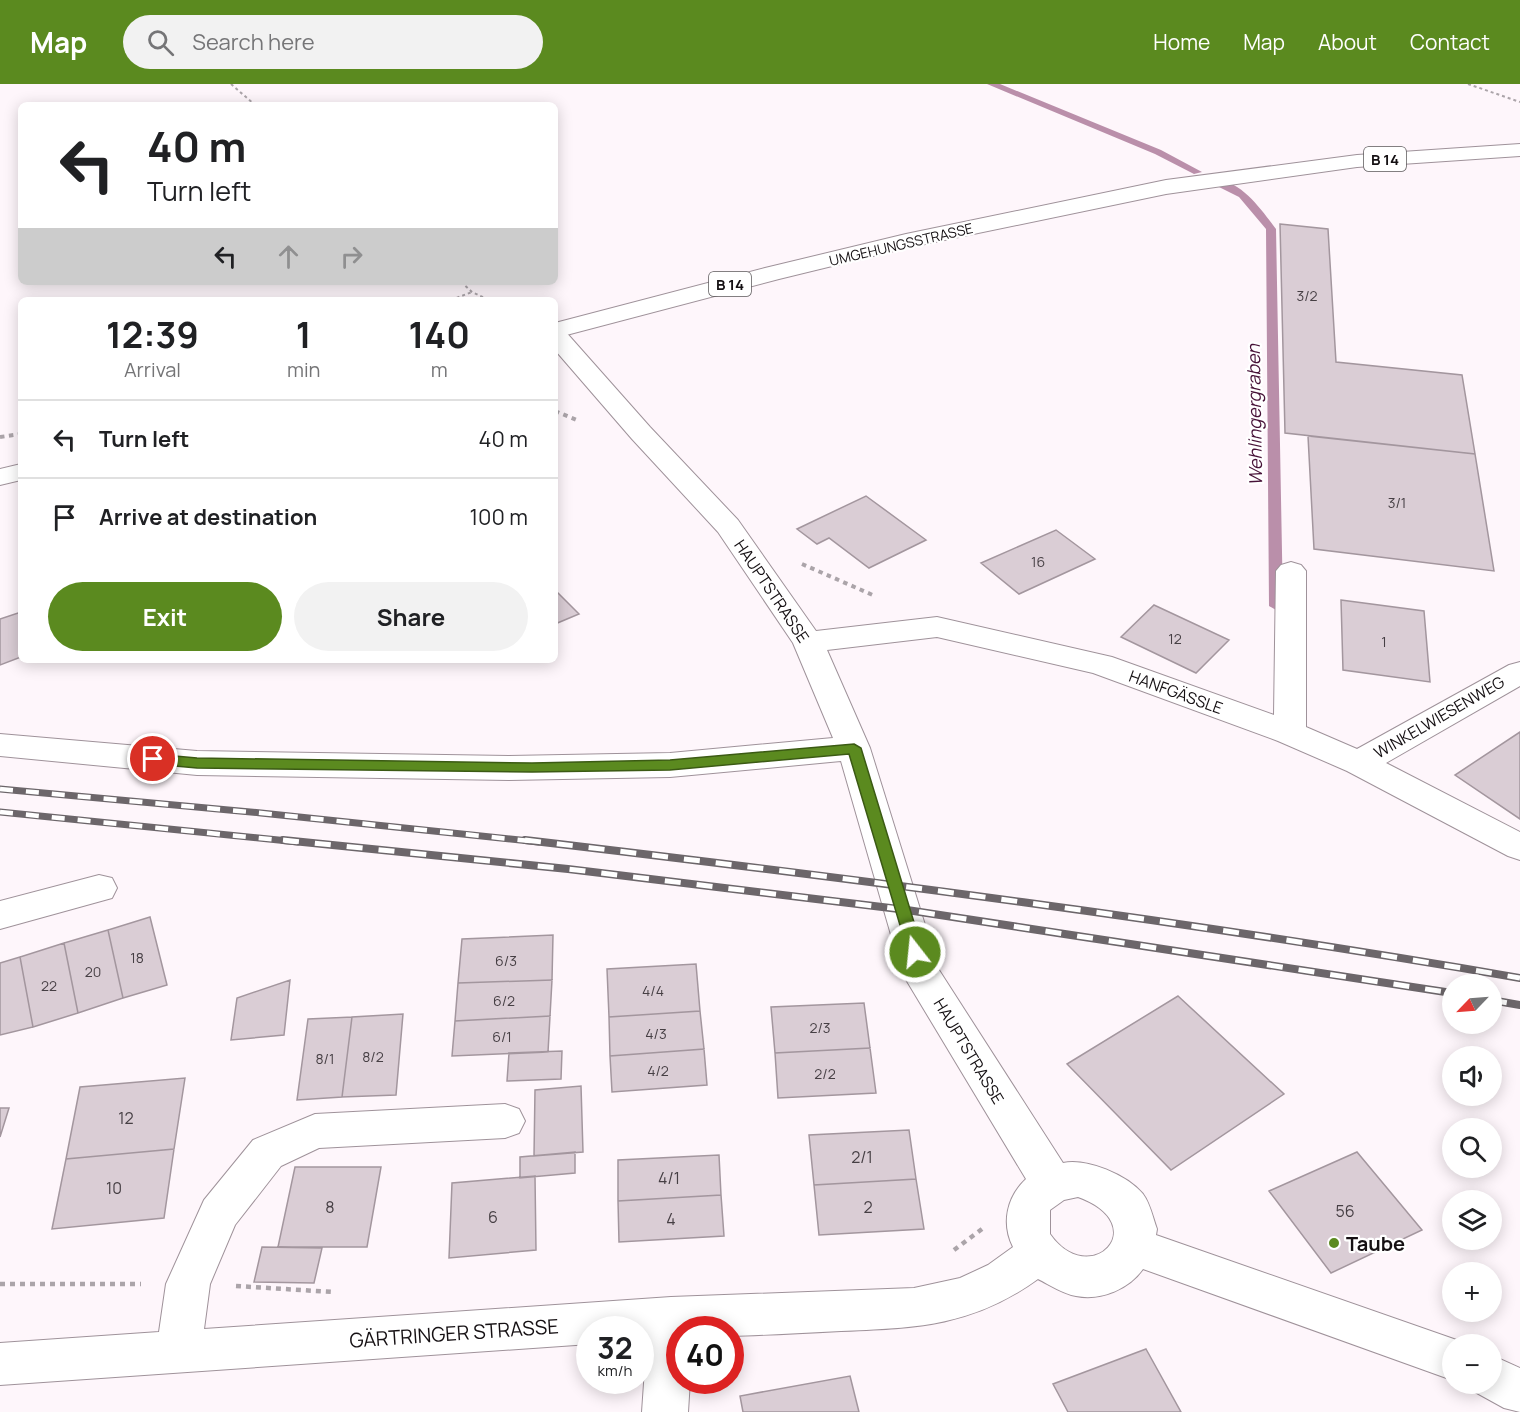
<!DOCTYPE html>
<meta charset="utf-8">
<style>
body{margin:0;font-family:Manrope,sans-serif;background:#f2f2f2;color:#202124;height:100vh;display:flex;flex-direction:column;font-size:22px;white-space:nowrap}
*{box-sizing:border-box;margin:0}
p{font-size:20px;color:#757577}
.icon{flex:none;width:33px;height:33px;fill:none;stroke:currentColor;stroke-width:2;stroke-linecap:round;stroke-linejoin:round}
.map{position:relative;flex:1;overflow:hidden}
.sheet{position:absolute;left:18px;top:213px;width:540px;height:366px;display:flex;flex-direction:column;background:#fff;border-radius:9px;box-shadow:0 3px 15px #0003}
.sheet>*{flex:none}
.banner{position:absolute;left:18px;top:18px;width:540px;height:183px;border-radius:9px;box-shadow:0 3px 15px #0003;background:#fff;color:#202124;overflow:hidden}
.needle{width:39px;rotate:245deg}
.controls{position:absolute;left:1442px;top:890px;display:grid;gap:12px}
.controls a{display:grid;place-items:center;width:60px;height:60px;border-radius:50%;background:#fff;box-shadow:0 3px 15px #0003;font-size:30px}
.speed{position:absolute;left:576px;top:1232px;display:flex;gap:12px;font-size:30px;font-weight:700;text-align:center}
.speed>*{display:grid;place-content:center;width:78px;height:78px;border-radius:50%;background:#fff;box-shadow:0 3px 15px #0003;line-height:1}
.speed small{font-size:15px;font-weight:400}
.speed .limit{border:9px solid #d22;background:#fff;color:#111}
.pin{position:absolute;display:grid;place-items:center;width:51px;height:51px;color:#fff;margin:-26px;border:3px solid #fff;border-radius:50%;box-shadow:0 2px 6px #0007}
.me{position:absolute;width:66px;margin:-33px;rotate:344deg;stroke-linejoin:round;filter:drop-shadow(0 0 4px #0008)}
.turn{display:flex;align-items:center;gap:21px;height:126px;padding:0 30px;font-size:27px}
.turn .icon{width:78px;height:78px;stroke-width:2.5}
.turn b{display:block;font-size:42px;line-height:51px}
.lanes{display:flex;align-items:center;height:57px;padding:0 30px;background:#0003;justify-content:center;gap:30px;direction:ltr}
.lanes .off{opacity:.35}
.eta{display:flex;justify-content:space-evenly;align-items:center;height:102px;text-align:center}
.eta b{font-size:36px;font-weight:700;line-height:42px}
.button{display:flex;gap:12px;margin-top:auto;padding:12px 30px}
.button a{flex:1;height:69px;border-radius:36px;background:#5b8a1f;color:#fff;font-size:24px;font-weight:700;line-height:69px;text-align:center}
.button a+a{background:#f2f2f2;color:#202124}
ul{padding:0;list-style:none}
li{display:flex;align-items:center;gap:18px;height:78px;padding:0 30px;border-top:2px solid #e0e0e0}
li div{flex:1}
li b{display:block;font-size:22px}
li em{font-style:normal}
header{display:flex;align-items:center;gap:36px;box-sizing:border-box;height:84px;padding:0 30px;background:#5b8a1f;color:#fff}
header strong{font-size:28px}
nav{display:flex;gap:33px;margin-inline-start:auto;font-size:21px}
.search{width:420px;height:54px;background:#f2f2f2;display:flex;align-items:center;gap:15px;box-sizing:border-box;padding:0 21px;border-radius:33px;color:#757577;font-size:22px}
.map>svg:first-child{display:block}
.lines{fill:none;stroke-linecap:round;stroke-linejoin:round}
.stream{fill:#ba8faa;fill-rule:evenodd}
.building{fill:#dacdd5;stroke:#a3969e;stroke-width:1.5}
.minor-casing{stroke:#9f929a;stroke-width:2}
.major-casing{stroke:#9f929a;stroke-width:2}
.path-far2{stroke:#aba4a9;stroke-width:2;stroke-dasharray:3 3;stroke-linecap:butt}
.path-far1{stroke:#aba4a9;stroke-width:4;stroke-dasharray:4.5 4.5;stroke-linecap:butt}
.path{stroke:#aba4a9;stroke-width:4.5;stroke-dasharray:5 5;stroke-linecap:butt}
.minor{fill:#fff;fill-rule:evenodd}
.major{fill:#fff;fill-rule:evenodd}
.rail-far1-casing{stroke:#6c666a;stroke-width:7}
.rail-casing{stroke:#6c666a;stroke-width:8}
.rail-far1{stroke:#fff;stroke-width:4.5;stroke-dasharray:13;stroke-linecap:butt}
.rail{stroke:#fff;stroke-width:5;stroke-dasharray:16;stroke-linecap:butt}
.route{fill:#5b8a1f;stroke:#3b5a14;stroke-width:1.5}
.poi-dot{fill:#5b8a1f;stroke:#fff;stroke-width:2}
.labels{text-anchor:middle;dominant-baseline:central;stroke-width:4.5;stroke-linejoin:round;paint-order:stroke}
.far-street-label{font-size:14px;fill:#151013;stroke:#fff}
.number-label{font-size:14px;fill:#463f44}
.shield{fill:#fff;stroke:#5b585a;stroke-width:1.5}
.shield-label{font-size:15px;font-weight:bold;fill:#151013}
.street-label{font-size:16px;fill:#151013;stroke:#fff}
.near-number-label{font-size:16px;fill:#463f44}
.water-label{font-size:18px;font-style:italic;fill:#461137;stroke:#fff}
.near-poi-label{font-size:20px;font-weight:bold;fill:#151013;stroke:#fff;text-anchor:start}
.near-street-label{font-size:20px;fill:#151013;stroke:#fff}
</style>
<header>
<strong>Map</strong>
<div class="search"><svg class="icon" aria-label="search" viewBox="0 0 24 24"><circle cx="10" cy="10" r="6"/><path d="M15 15l6 6"/></svg>Search here</div>
<nav><a>Home</a><a>Map</a><a>About</a><a>Contact</a></nav>
</header>
<div class="map">
<svg width="1520" height="1328" viewBox="0 0 1520 1328">
<rect width="100%" height="100%" fill="#fef6fb"/>
<g class="lines">
<path class="stream" d="M987,0h13l161,66 41,22 -8,2 -39,-20z
M1215,97c25,-3 48,31 61,48l7,377 -7,4 -7,-4 -3,-377 -27,-32 -24,-12z"/>
</g>
<path class="building" d="M1280,140l48,5 8,133 126,13 13,79 -190,-21z
M1308,352l167,18 19,117 -180,-22z
M866,412l60,44 -57,28 -40,-30 -12,6 -20,-15z
M1056,446l39,29 -76,35 -38,-31z
M555,506l24,24 -24,10z
M1341,516l83,11 6,71 -87,-12z
M1154,521l75,35 -33,33 -75,-36z
M21,528v45l-21,8v-46z
M1520,648v87l-65,-44z
M150,833l17,68 -44,13 -15,-68z
M108,846l15,68 -45,15 -14,-70z
M553,851l-1,45 -94,3 4,-44z
M64,859l14,70 -45,14 -13,-70z
M20,873l13,70 -33,8v-72z
M696,880l4,47 -91,6 -2,-48z
M290,896l-6,55 -53,5 6,-42z
M552,896l-2,36 -95,5 3,-38z
M1178,912l106,98 -113,76 -104,-106z
M864,919l6,45 -95,5 -4,-46z
M700,927l4,38 -94,7 -1,-39z
M403,930l-7,81 -54,2 10,-80z
M550,932l-2,36 -96,4 3,-35z
M352,933l-10,80 -45,3 11,-81z
M870,964l6,45 -98,5 -3,-45z
M704,965l3,36 -95,7 -2,-36z
M562,967l-1,28 -54,2 2,-28z
M185,994l-11,71 -108,10 14,-72z
M581,1002l2,66 -49,4 1,-66z
M0,1024h9l-9,29z
M909,1046l7,49 -102,6 -5,-50z
M174,1065l-10,69 -112,11 14,-70z
M575,1068v21l-55,5v-21z
M1357,1068l65,78 -91,43 -62,-82z
M719,1071l2,40 -103,6v-41z
M295,1083h86l-14,80h-89z
M535,1092l1,74 -87,8 3,-75z
M916,1095l8,50 -105,6 -5,-50z
M721,1111l3,41 -105,6 -1,-41z
M262,1163l60,1 -8,35 -60,-1z
M1146,1265l35,63h-113l-15,-28z
M850,1292l9,36h-116l-3,-16z"/>
<g class="lines">
<defs>
<path id="minor" d="M555,244l9,2 86,97 88,93 78,111 121,-14 175,40 162,58 2,-144 5,-6 10,-3 10,3 5,6v156l51,22 152,-84 11,-3v24l-134,77 134,69v28l-12,-4 -161,-85 -69,-30 -185,-68 -156,-36 -110,13 43,98 69,222 124,193c24,-5 64,12 80,31 7,9 10,24 14,35l-1,6 312,109h-16v36l-309,-111c-14,20 -42,32 -67,27 -13,-2 -26,-11 -38,-17 -65,47 -120,49 -197,52 -37,2 -74,4 -111,5v-7h-50v51h10l-2,32h-46l5,-72 -7,1v-12h-50v15l-590,41v-42l159,-11 7,-48 38,-84 49,-60 62,-26 190,-10 14,5 6,12 -6,12 -14,5 -186,10 -38,18 -46,59 -25,59 -6,45 467,-32 243,-9 46,-10 28,-13 25,-18c-12,-24 -6,-50 13,-68l-124,-206 -61,-212 -171,16 -161,3 -312,-5 -197,-19v-22l197,17 312,5 161,-3 163,-15 -40,-95 -75,-111 -86,-93 -77,-89zM1078,1113c77,28 12,94 -28,37v-24l14,-10z
M99,791l13,3 5,10 -5,10 -112,31v-28z
M1491,1271l29,13v44l-16,-4 -29,-16 -4,-9h20z"/>
<path id="major" d="M1520,60v12l-163,11 -191,27 -260,54 -127,31 -224,59v-15l210,-55 141,-34 260,-54 191,-25z
M21,380v16l-21,5v-16z"/>
</defs>
<use href="#minor" class="minor-casing"/>
<use href="#major" class="major-casing"/>
<path class="path-far2" d="M231,0l24,21
M1468,0l52,18
M461,198l11,10 17,8
M451,216l21,-8"/>
<path class="path-far1" d="M555,327l24,10
M0,353l21,-3
M802,480l73,32"/>
<path class="path" d="M954,1166l28,-21
M0,1200h141
M236,1202l97,6"/>
<use href="#minor" class="minor"/>
<use href="#major" class="major"/>
<defs>
<path id="rail-far1" d="M0,705l261,24 278,29
M0,728l298,30"/>
<path id="rail" d="M283,756l285,29 339,41 545,83
M525,756c333,39 665,81 995,138
M1491,916l29,5"/>
</defs>
<use href="#rail-far1" class="rail-far1-casing"/>
<use href="#rail" class="rail-casing"/>
<use href="#rail-far1" class="rail-far1"/>
<use href="#rail" class="rail"/>
</g>
<path class="route" d="M854,660l7,4 62,204 -2,4h-11l-2,-4 -59,-198 -179,16 -138,2 -335,-4 -44,-4 -7,-5 7,-5 44,4 335,5 138,-3z"/>
<circle class="poi-dot" cx="1334" cy="1159" r="6"/>
<g class="labels">
<g class="far-street-label">
<text transform="translate(901 160) rotate(-13)">UMGEHUNGSSTRASSE</text>
</g>
<g class="number-label">
<text x="1307" y="211">3/2</text>
<text x="1397" y="418">3/1</text>
<text x="1038" y="477">16</text>
<text x="1175" y="554">12</text>
<text x="1384" y="557">1</text>
<text x="137" y="873">18</text>
<text x="506" y="876">6/3</text>
<text x="93" y="887">20</text>
<text x="49" y="901">22</text>
<text x="653" y="906">4/4</text>
<text x="504" y="916">6/2</text>
<text x="820" y="943">2/3</text>
<text x="656" y="949">4/3</text>
<text x="502" y="952">6/1</text>
<text x="373" y="972">8/2</text>
<text x="325" y="974">8/1</text>
<text x="658" y="986">4/2</text>
<text x="825" y="989">2/2</text>
</g>
<g class="shield">
<rect x="1364" y="63" width="42" height="24" rx="4.5"/>
<rect x="709" y="188" width="42" height="24" rx="4.5"/>
</g>
<g class="shield-label">
<text x="1385" y="75">B 14</text>
<text x="730" y="200">B 14</text>
</g>
<g class="street-label">
<text transform="translate(772 507) rotate(56)">HAUPTSTRASSE</text>
<text transform="translate(1176 608) rotate(20)">HANFGÄSSLE</text>
<text transform="translate(1439 633) rotate(-30)">WINKELWIESENWEG</text>
<text transform="translate(969 967) rotate(59)">HAUPTSTRASSE</text>
</g>
<g class="near-number-label">
<text x="126" y="1034">12</text>
<text x="862" y="1073">2/1</text>
<text x="669" y="1094">4/1</text>
<text x="114" y="1104">10</text>
<text x="330" y="1123">8</text>
<text x="868" y="1123">2</text>
<text x="1345" y="1127">56</text>
<text x="493" y="1133">6</text>
<text x="671" y="1135">4</text>
</g>
<g class="water-label">
<text transform="translate(1254 331) rotate(-91)">Wehlingergraben</text>
</g>
<g class="near-poi-label">
<text x="1346" y="1159">Taube</text>
</g>
<g class="near-street-label">
<text transform="translate(454 1249) rotate(-4)">GÄRTRINGER STRASSE</text>
</g>
</g>
</svg>
<div class="controls">
<a><svg class="needle" viewBox="-14 -14 28 28"><path d="M0-13l5 13h-10z" fill="#e53935"/><path d="M0 13l5-13h-10z" fill="#757577"/></svg></a>
<a><svg class="icon" aria-label="sound" viewBox="0 0 24 24"><path d="M4 9h4l5-4v14l-5-4H4zM17 9q2 3 0 6"/></svg></a>
<a><svg class="icon" aria-label="search" viewBox="0 0 24 24"><circle cx="10" cy="10" r="6"/><path d="M15 15l6 6"/></svg></a>
<a><svg class="icon" aria-label="layers" viewBox="0 0 24 24"><path d="M12 4l9 5-9 5-9-5zM3 14l9 5 9-5"/></svg></a>
<a>+</a>
<a>−</a>
</div>
<div class="speed"><div>32<small>km/h</small></div><div class="limit">40</div></div>
<div class="pin" style="left:153px;top:675px;background:#d93025"><svg class="icon" aria-label="arrive" viewBox="0 0 24 24"><path d="M6 21V4h12l-3 4 3 4H6"/></svg></div>
<svg class="me" style="left:915px;top:868px" viewBox="-20 -20 40 40"><circle r="17" fill="#5b8a1f" stroke="#fff" stroke-width="3"/><path d="M0-11L8 9 0 5-8 9z" fill="#fff"/></svg>
<div class="banner">
<div class="turn"><svg class="icon" aria-label="left" viewBox="0 0 24 24"><path d="M17 20v-9H6M10 6l-5 5 5 5"/></svg><div><b>40 m</b>Turn left</div></div>
<div class="lanes"><svg class="icon" aria-label="left" viewBox="0 0 24 24"><path d="M17 20v-9H6M10 6l-5 5 5 5"/></svg><svg class="icon off" aria-label="ahead" viewBox="0 0 24 24"><path d="M12 20V5M6 11l6-6 6 6"/></svg><svg class="icon off" aria-label="right" viewBox="0 0 24 24"><path d="M7 20v-9h11M14 6l5 5-5 5"/></svg></div>
</div>
<section class="sheet">
<div class="eta">
<div><b>12:39</b><p>Arrival</p></div>
<div><b>1</b><p>min</p></div>
<div><b>140</b><p>m</p></div>
</div>
<ul>
<li><svg class="icon" aria-label="left" viewBox="0 0 24 24"><path d="M17 20v-9H6M10 6l-5 5 5 5"/></svg><div><b>Turn left</b></div><em>40 m</em></li>
<li><svg class="icon" aria-label="arrive" viewBox="0 0 24 24"><path d="M6 21V4h12l-3 4 3 4H6"/></svg><div><b>Arrive at destination</b></div><em>100 m</em></li>
</ul>
<div class="button"><a>Exit</a><a>Share</a></div>
</section>
</div>
